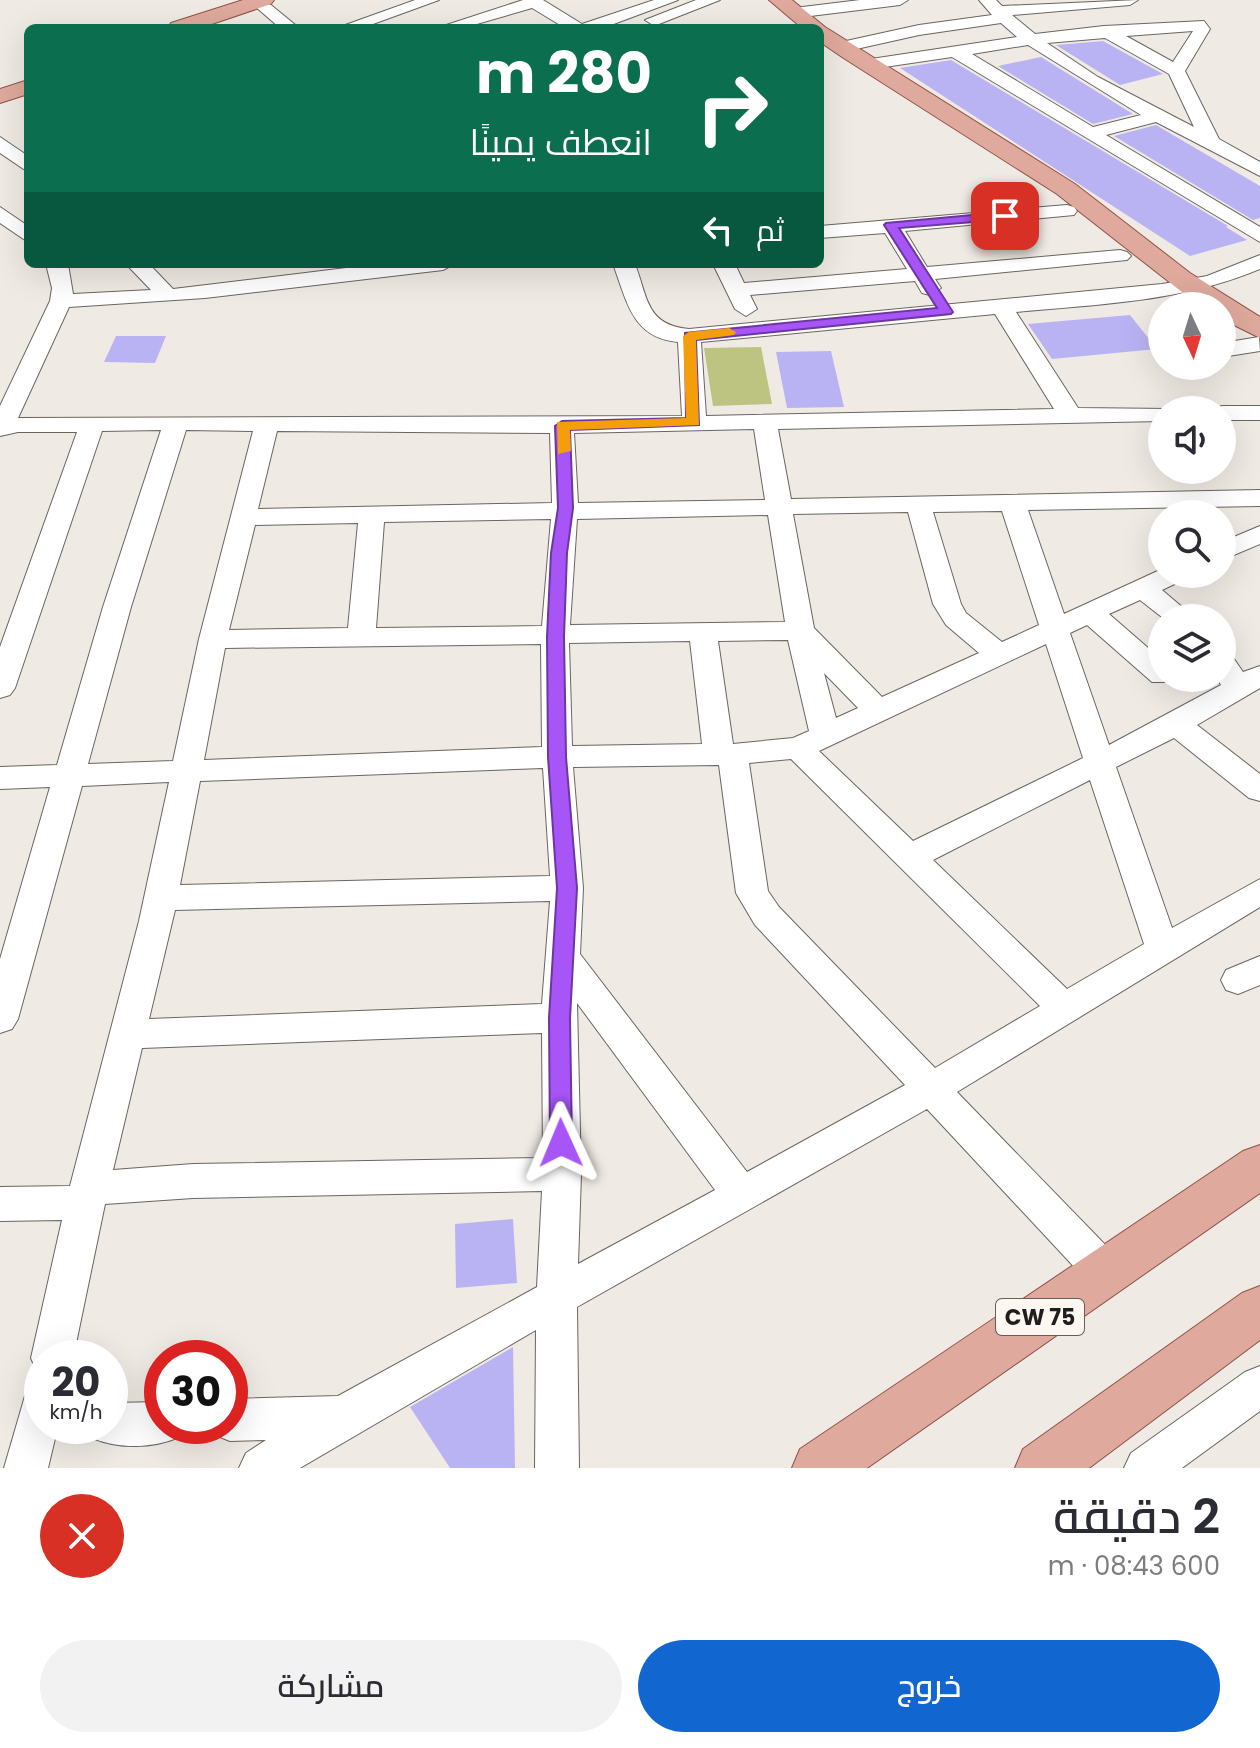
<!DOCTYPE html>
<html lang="ar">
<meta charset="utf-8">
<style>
body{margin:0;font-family:Poppins,Cairo,sans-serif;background:#f2f2f3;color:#2b2b33;direction:rtl;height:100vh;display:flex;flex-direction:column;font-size:30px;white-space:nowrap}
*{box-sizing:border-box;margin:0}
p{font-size:26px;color:#7c7c81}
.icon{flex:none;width:44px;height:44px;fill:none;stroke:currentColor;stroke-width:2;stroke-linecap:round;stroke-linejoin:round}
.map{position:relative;height:1468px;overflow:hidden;direction:ltr}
.panel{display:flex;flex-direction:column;background:#fff;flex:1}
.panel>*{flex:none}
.guide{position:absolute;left:24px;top:24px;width:800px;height:244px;border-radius:12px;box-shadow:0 8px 32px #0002;direction:rtl;background:#0b6e4f;color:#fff;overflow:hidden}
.needle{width:52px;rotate:176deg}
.buttons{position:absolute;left:1148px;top:292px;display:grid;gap:16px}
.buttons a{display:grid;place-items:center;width:88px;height:88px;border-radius:50%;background:#fff;box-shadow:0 8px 32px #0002;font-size:40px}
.speed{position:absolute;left:24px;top:1340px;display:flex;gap:16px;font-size:40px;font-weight:700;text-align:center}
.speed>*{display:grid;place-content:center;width:104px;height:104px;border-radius:50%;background:#fff;box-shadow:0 8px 32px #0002;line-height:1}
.speed small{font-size:20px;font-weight:400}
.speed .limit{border:12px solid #d22;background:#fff;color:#111}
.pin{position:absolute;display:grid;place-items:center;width:68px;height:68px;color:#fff;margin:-34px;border-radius:16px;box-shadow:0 4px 12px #0006}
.me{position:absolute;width:88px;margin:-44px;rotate:359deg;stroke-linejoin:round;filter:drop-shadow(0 0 6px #0008)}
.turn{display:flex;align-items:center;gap:28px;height:168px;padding:0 40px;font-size:36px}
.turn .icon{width:104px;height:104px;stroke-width:2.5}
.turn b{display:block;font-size:56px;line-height:68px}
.then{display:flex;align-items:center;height:76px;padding:0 40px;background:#0003;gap:16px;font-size:30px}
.round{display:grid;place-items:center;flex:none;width:84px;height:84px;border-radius:42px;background:#f2f2f3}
.head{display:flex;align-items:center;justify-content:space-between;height:136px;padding:0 40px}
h1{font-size:48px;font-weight:600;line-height:60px}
.action{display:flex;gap:16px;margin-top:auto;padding:16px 40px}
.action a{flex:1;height:92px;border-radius:48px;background:#1166cf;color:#fff;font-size:32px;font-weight:600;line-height:92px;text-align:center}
.action a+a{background:#f2f2f3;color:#2b2b33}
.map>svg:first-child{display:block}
.green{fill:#bdc482}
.building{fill:#bab3f3}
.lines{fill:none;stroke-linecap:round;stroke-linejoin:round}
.minor-casing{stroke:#6b6561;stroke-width:2}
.major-casing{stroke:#8e5345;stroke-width:2}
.minor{fill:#fff;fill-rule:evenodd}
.major{fill:#dfa99d;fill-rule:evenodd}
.route{fill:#a855f7;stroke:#6d37a1;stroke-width:2}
.slow{fill:#f59e0b}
.labels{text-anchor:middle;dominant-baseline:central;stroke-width:7;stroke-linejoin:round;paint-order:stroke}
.shield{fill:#fdf7f2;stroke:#625f5c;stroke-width:2}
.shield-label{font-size:22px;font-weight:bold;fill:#201e1c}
</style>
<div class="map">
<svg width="1260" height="1468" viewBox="0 0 1260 1468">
<rect width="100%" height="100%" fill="#f0eae4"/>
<path class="green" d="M761,347l11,57 -59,2 -9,-58z"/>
<path class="building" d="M1103,41l49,27 11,6 -43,11 -64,-40z
M1041,57l92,57 -40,10 -95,-58z
M951,60l277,166 -2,1 21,13 -57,16 -290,-188z
M1156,125l104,61v32l-7,2 -139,-84z
M1130,315l27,34 -105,10 -24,-35z
M116,336h50l-11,27 -51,-1z
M831,351l13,56 -57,1 -11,-56z
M513,1219l4,64 -61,5 -1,-64z
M513,1347l2,121h-65l-40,-61z"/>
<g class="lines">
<defs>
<path id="minor" d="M415,0h24l-77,28h-25z
M523,0h20l39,24 72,-24h24l-75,28h-38l-33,-20 -69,20h-26z
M696,0h24l-61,24 -6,1 -8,-5z
M860,0h48l-8,5 -106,13 -8,-5 8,-5z
M979,0h17l6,6 136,-6 -8,5 -118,10 23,19 69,-8 100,-5 6,8 -25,42 34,68 41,23v14l-104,-54 -50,13 154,92v15l-308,-185 -81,12 -9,-5 9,-5 146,-22 -16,-14 -82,12 -76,17 -9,-5 3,-4 82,-18 73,-10zM1193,31l-20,31 -47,-26zM1105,38l64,36 25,53 -96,-50 -51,-34zM1028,45l113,70 -48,12 -121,-73z
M265,3l6,2 28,23h-19l-23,-20z
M0,137l28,19v16l-28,-19z
M1067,205l7,2 3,4 -3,4 -169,16 22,36 193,-17 7,2 4,4 -4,4 -192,19 6,9 -11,7 -8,-2 -7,-12 -165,14 7,14 -11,7 -11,-7 -22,-45h22l9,19 163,-14 -22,-36 -65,5v-12z
M0,207l28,19v16l-28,-19z
M1260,255v14c-78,33 -161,35 -244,43l62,96 92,1 -8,1v11l-384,8 13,70 469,-9v16l-232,4 36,104 98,-45v5h25l-4,6 -21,10 33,28h-32l-23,-18 -31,14 53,46v18h13l-3,4h-20l-65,-57 -17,8 39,112 112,-60 -4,-7h5v-24l10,2 11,16 17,-6v22l-63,37 63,49v27l-11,-3 -75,-60 -58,29 56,161 88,-49v28l-303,185 162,167 6,13 -6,13 -14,5 -14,-5 -164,-176 -350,198 2,161h-44l1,-138 -236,138h-61l7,-15 20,-13 -36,1 -15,-6 -4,-9h19v-27l108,-3 199,-109 5,-96 -349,7 -88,6 -32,154h-31v16l-5,-2 -6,-14 31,-138 -62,1v-34l70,-1 69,-265 30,-139 -87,4 -64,233 -6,10 -12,4v-74l50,-172 -50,2v-22l57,-2 46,-158 58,-177 -59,1 -87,257 -5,7 -10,3v-51l77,-215h-59l-18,4v-30l50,-105 2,-13 -6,-24h22l5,30 78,-4 -25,-26h23l24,25 206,-25h75l-11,6 -238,28 -136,9 -51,111 664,-2 -4,-74c-46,-4 -51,-41 -65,-78h22c13,34 11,61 54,65l473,-45 45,-8zM995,314l59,95 -348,7 -5,-74zM754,429l11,71 -187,3 -4,-70zM186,430l67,1 -54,208 -26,122 -85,3 43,-157zM277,431l273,2 2,70 -294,6zM1002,511l37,114 -37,17 -36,-29 -5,-9 -28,-92zM908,512l25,92 13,21 33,28 -97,44 -68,-69 -21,-114zM768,515l17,107 -215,3 7,-106zM551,519l-9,107 -166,2 8,-106zM358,523l-10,105 -119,2 26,-105zM788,640l21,91 -16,7 -60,6 -15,-103zM690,641l12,103 -130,2 -3,-103zM541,644l1,103 -338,13 21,-112zM1046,644l37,114 -170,83 -94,-90zM824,673l34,35 -22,10zM791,759l249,247 -105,62 -156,-161 -11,-16 -19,-128zM719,765l17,128 19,32 150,160 -158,87 -167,-218 3,-66 -10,-121zM543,768l7,108 -370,9 20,-104zM1090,780l54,164 -77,45 -134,-129zM550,901l-8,103 -393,15 26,-109zM577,1003l138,187 -137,74 3,-90zM542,1033l1,125 -350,6 -80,6 29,-122z
M1259,337l1,14 -38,6v-14z
M1222,406h38v14h-38v-10h-10z
M1260,526v18l-38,16v-18z
M1260,956v29l-22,9 -12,-4 -5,-10 5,-10z
M1260,1366v45l-78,57h-58l7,-15 114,-81z
M42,1383v43h16l-10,42h-44l23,-79z
M162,1402v24h20l-5,12c-24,10 -58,11 -82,1l-6,-13h21v-23z"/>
<path id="major" d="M243,0h31l-3,4 -71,24h-32l3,-5z
M769,0h23l33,27 250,157 115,89 70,44v21l-38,-19v-13h-20l-11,-7 -134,-105 -215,-137 -22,-15v-14h-18z
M28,80v14l-28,9v-14z
M1260,1145v48l-393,275h-75l8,-19 443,-298z
M1260,1286v54l-171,128h-74l8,-19 219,-156z"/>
</defs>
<use href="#minor" class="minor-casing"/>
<use href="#major" class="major-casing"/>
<use href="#minor" class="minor"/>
<use href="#major" class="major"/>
</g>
<path class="route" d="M1005,212l5,1v6l-111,9 54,84 -2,2 -255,26 3,85 -129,5 3,78 -6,45 -3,84 2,120 11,131 -7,130 2,125 -3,6 -8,3 -8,-3 -3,-6 -1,-125 8,-130 -9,-131 -1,-120 4,-84 7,-45 -3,-82 7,-5 124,-3 -1,-85 252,-25 -53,-83 2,-2z"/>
<path class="slow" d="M729,328l7,4 -2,3 -38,5 3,85 -129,5 1,21 -13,3 -1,-32 129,-4 -3,-82 6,-4z"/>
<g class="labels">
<rect class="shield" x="996" y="1299" width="88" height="36" rx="6"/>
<g class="shield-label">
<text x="1040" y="1317">CW 75</text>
</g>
</g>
</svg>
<div class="buttons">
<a><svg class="needle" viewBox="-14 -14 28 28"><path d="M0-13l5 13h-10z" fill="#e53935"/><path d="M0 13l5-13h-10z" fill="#7c7c81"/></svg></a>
<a><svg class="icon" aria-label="sound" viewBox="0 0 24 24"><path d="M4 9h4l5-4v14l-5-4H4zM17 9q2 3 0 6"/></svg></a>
<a><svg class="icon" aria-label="search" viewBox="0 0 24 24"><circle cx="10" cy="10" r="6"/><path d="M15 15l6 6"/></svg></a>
<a><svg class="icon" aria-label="layers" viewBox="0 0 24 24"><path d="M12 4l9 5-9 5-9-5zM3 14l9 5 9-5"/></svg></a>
</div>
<div class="speed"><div>20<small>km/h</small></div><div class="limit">30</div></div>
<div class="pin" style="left:1005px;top:216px;background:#d93025"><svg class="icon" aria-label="arrive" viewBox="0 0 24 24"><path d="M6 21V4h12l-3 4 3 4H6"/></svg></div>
<svg class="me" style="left:561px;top:1143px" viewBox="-20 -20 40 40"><path d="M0-17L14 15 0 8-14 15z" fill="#a855f7" stroke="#fff" stroke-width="4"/></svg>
<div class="guide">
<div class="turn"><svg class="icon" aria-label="right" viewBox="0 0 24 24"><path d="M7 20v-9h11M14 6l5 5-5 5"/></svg><div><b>280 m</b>انعطف يمينًا</div></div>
<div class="then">ثم<svg class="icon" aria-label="left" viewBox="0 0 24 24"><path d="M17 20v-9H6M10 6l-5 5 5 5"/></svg></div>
</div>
</div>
<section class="panel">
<div class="head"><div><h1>2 دقيقة</h1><p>600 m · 08:43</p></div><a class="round" style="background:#d93025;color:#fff"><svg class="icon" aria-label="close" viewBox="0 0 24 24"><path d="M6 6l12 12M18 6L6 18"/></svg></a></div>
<div class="action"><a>خروج</a><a>مشاركة</a></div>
</section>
